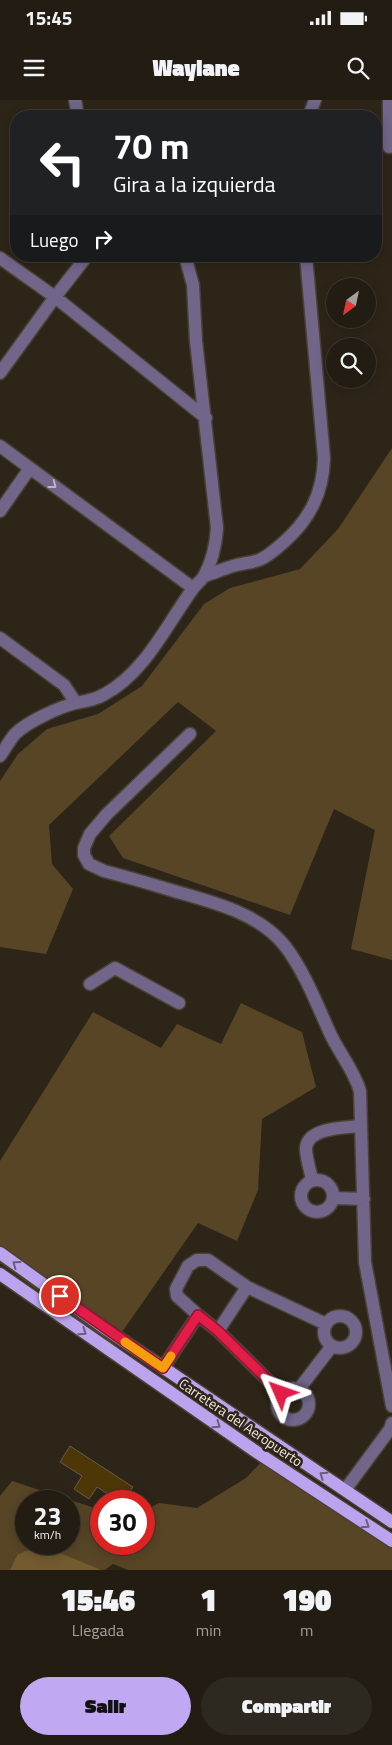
<!DOCTYPE html>
<html lang="es">
<style>
body{margin:0;font-family:"Titillium Web",sans-serif;background:#2e2920;color:#f1f3f6;height:100vh;display:flex;flex-direction:column;font-size:19px;white-space:nowrap}
*{box-sizing:border-box;margin:0}
p{font-size:16px;color:#a2a19f}
.icon{flex:none;width:28px;height:28px;fill:none;stroke:currentColor;stroke-width:2;stroke-linecap:round;stroke-linejoin:round}
.map{position:relative;height:1470px;overflow:hidden}
.side{display:flex;flex-direction:column;background:#221c12;flex:1}
.side>*{flex:none}
.hud{position:absolute;left:10px;top:10px;width:372px;height:152px;border-radius:20px;box-shadow:0 2px 12px #0003,0 0 0 1px #3f3a32;background:#202124;color:#fff;overflow:hidden}
.needle{width:32px;rotate:213deg}
.buttons{position:absolute;left:326px;top:178px;display:grid;gap:10px}
.buttons a{display:grid;place-items:center;width:50px;height:50px;border-radius:50%;background:#221c12;box-shadow:0 2px 12px #0003,0 0 0 1px #3f3a32;font-size:25px}
.speed{position:absolute;left:15px;top:1390px;display:flex;gap:10px;font-size:25px;font-weight:700;text-align:center}
.speed>*{display:grid;place-content:center;width:65px;height:65px;border-radius:50%;background:#221c12;box-shadow:0 2px 12px #0003,0 0 0 1px #3f3a32;line-height:1}
.speed small{font-size:12px;font-weight:400}
.speed .limit{border:8px solid #d22;background:#fff;color:#111}
.pin{position:absolute;display:grid;place-items:center;width:42px;height:42px;color:#fff;margin:-21px;border:2px solid #fff;border-radius:50%;box-shadow:0 1px 5px #0007}
.me{position:absolute;width:55px;margin:-28px;rotate:313deg;stroke-linejoin:round;filter:drop-shadow(0 0 4px #0008)}
.turn{display:flex;align-items:center;gap:18px;height:105px;padding:0 20px;font-size:22px}
.turn .icon{width:65px;height:65px;stroke-width:2.5}
.turn b{display:block;font-size:35px;line-height:42px}
.then{display:flex;align-items:center;height:48px;padding:0 20px;background:#0003;gap:10px;font-size:19px}
.eta{display:flex;justify-content:space-evenly;align-items:center;height:85px;text-align:center}
.eta b{font-size:30px;font-weight:800;line-height:35px}
.cta{display:flex;gap:10px;margin-top:auto;padding:10px 20px}
.cta a{flex:1;height:58px;border-radius:30px;background:#c1a8f3;color:#111;font-size:20px;font-weight:800;line-height:58px;text-align:center}
.cta a+a{background:#2e2920;color:#f1f3f6}
.status{display:flex;justify-content:space-between;align-items:center;height:35px;padding:0 25px;background:#221c12;direction:ltr}
.status svg{height:14px;fill:currentColor}
header{display:flex;justify-content:space-between;align-items:center;height:65px;padding:0 20px;background:#221c12;font-size:22px;font-weight:800}
.map>svg:first-child{display:block}
.green{fill:#574526;fill-rule:evenodd}
.water{fill:#735b2f}
.building{fill:#4e3707;stroke:#655c4d}
.lines{fill:none;stroke-linecap:round;stroke-linejoin:round}
.minor-casing{stroke:#484134;stroke-width:15}
.major-casing{stroke:#484134;stroke-width:15}
.minor{stroke:#71658a;stroke-width:12}
.major{stroke:#bca3ee;stroke-width:12}
.oneway{stroke:#bdb5be}
.oneway2{stroke:#6d5e78}
.route-casing{stroke:#92132f;stroke-width:12}
.route{stroke:#e11d48;stroke-width:9}
.slow{stroke:#f59e0b;stroke-width:9}
.labels{text-anchor:middle;dominant-baseline:central;stroke-width:5;stroke-linejoin:round;paint-order:stroke}
.street-label{font-size:14px;fill:#efeae1;stroke:#2d2518}
</style>
<div class="status"><b>15:45</b><svg viewBox="0 0 49 12"><path d="M0 12V9h3v3zM5 12V6h3v6zM10 12V3h3v9zM15 12V0h3v12zM26 1h20v11H26zM47 4h2v5h-2z"/></svg></div>
<header><svg class="icon" aria-label="menu" viewBox="0 0 24 24"><path d="M4 6h16M4 12h16M4 18h16"/></svg>Waylane<svg class="icon" aria-label="search" viewBox="0 0 24 24"><circle cx="10" cy="10" r="6"/><path d="M15 15l6 6"/></svg></header>
<div class="map">
<svg width="392" height="1470" viewBox="0 0 392 1470">
<rect width="100%" height="100%" fill="#2d2518"/>
<path class="green" d="M392,348v512l-41,-11 24,-119 -41,-21 -44,106 -167,-57 -14,-22 107,-105 -38,-29 -129,123 3,39 21,25 -27,65 -46,-7v-166l18,-27 29,-25 51,-15 44,-28 62,-82 26,-16 70,-19 38,-40z
M241,903l61,29 14,55 -54,32 -4,71 -21,51 -39,-18 -85,122 -113,-82v-102l93,-149 68,36 16,-24 44,20z
M270,1353l122,84v33h-264l-15,-6 -8,6h-3l-18,-7 -67,-8 -7,15h-10v-74l12,-15 89,29v34h43v-33l15,-8 38,5 49,-30zM26,1401h43v43h-43z"/>
<path class="water" d="M40,1445l62,25h-92l7,-15z"/>
<path class="building" d="M70,1346l63,41 -10,14h-4l-22,-14 -8,12 -15,-10 8,-13 -22,-14z"/>
<g class="lines">
<defs>
<path id="minor" d="M75,0l3,16
M389,0v47
M309,16l6,-16
M0,158l55,39 151,121
M0,273l55,-76 32,-41
M0,346l193,142
M0,411l30,-43
M204,476c10,-3 19,-7 29,-10 9,-3 18,-3 26,-6 10,-4 17,-11 25,-18 26,-23 39,-49 40,-84l-18,-202
M0,538l64,47 12,18
M190,634l-83,80 -17,20 -6,14v7l5,9 15,7c23,6 47,13 70,20 38,11 85,22 111,55 19,25 31,56 44,85 9,21 24,37 31,60l5,171 27,144
M0,656c5,-7 9,-15 15,-22 12,-12 44,-27 61,-31 10,-2 19,-3 29,-9 40,-22 61,-68 87,-104 3,-5 9,-9 12,-14 8,-14 12,-33 13,-48l-21,-187 -3,-56 -8,-29
M90,884l25,-16 64,35
M312,1079c-2,-9 -6,-21 -6,-31 2,-21 39,-20 55,-22
M301 1096a16 16 0 1 1 32 0a16 16 0 1 1-32 0Z
M333,1098l31,1
M198,1215l20,16 63,62
M324 1232a16 16 0 1 1 32 0a16 16 0 1 1-32 0Z
M218,1231l29,-44
M163,1268l35,-53 -21,-19 -1,-7 12,-23 9,-6h11l39,27 79,37
M277 1304a16 16 0 1 1 32 0a16 16 0 1 1-32 0Z
M299,1289l33,-43
M345,1390l45,-61 2,-6"/>
<path id="major" d="M0,1153l106,76 286,193
M0,1174l258,179 134,88"/>
</defs>
<use href="#minor" class="minor-casing"/>
<use href="#major" class="major-casing"/>
<use href="#minor" class="minor"/>
<use href="#major" class="major"/>
</g>
<defs><path id="oneway-chevron" d="M-2-3.5L2.5 0L-2 3.5" fill="none" stroke-width="1.6" stroke-linecap="round" stroke-linejoin="round" transform="scale(1.25)"/></defs>
<use class="oneway" href="#oneway-chevron" transform="translate(53 385) rotate(37)"/>
<g class="oneway2">
<use href="#oneway-chevron" transform="translate(16 1164) rotate(-144)"/>
<use href="#oneway-chevron" transform="translate(83 1232) rotate(35)"/>
<use href="#oneway-chevron" transform="translate(217 1325) rotate(35)"/>
<use href="#oneway-chevron" transform="translate(323 1375) rotate(-146)"/>
<use href="#oneway-chevron" transform="translate(366 1425) rotate(33)"/>
</g>
<g class="lines">
<defs>
<path id="route" d="M60,1196l103,72 35,-53 20,16 63,62"/>
</defs>
<use href="#route" class="route-casing"/>
<use href="#route" class="route"/>
<path class="slow" d="M125,1242l38,26 8,-12"/>
</g>
<g class="labels">
<g class="street-label">
<text transform="translate(241 1322) rotate(34)">Carretera del Aeropuerto</text>
</g>
</g>
</svg>
<div class="buttons">
<a><svg class="needle" viewBox="-14 -14 28 28"><path d="M0-13l5 13h-10z" fill="#e53935"/><path d="M0 13l5-13h-10z" fill="#a2a19f"/></svg></a>
<a><svg class="icon" aria-label="search" viewBox="0 0 24 24"><circle cx="10" cy="10" r="6"/><path d="M15 15l6 6"/></svg></a>
</div>
<div class="speed"><div>23<small>km/h</small></div><div class="limit">30</div></div>
<div class="pin" style="left:60px;top:1196px;background:#d93025"><svg class="icon" aria-label="arrive" viewBox="0 0 24 24"><path d="M6 21V4h12l-3 4 3 4H6"/></svg></div>
<svg class="me" style="left:281px;top:1293px" viewBox="-20 -20 40 40"><path d="M0-17L14 15 0 8-14 15z" fill="#e11d48" stroke="#fff" stroke-width="4"/></svg>
<div class="hud">
<div class="turn"><svg class="icon" aria-label="left" viewBox="0 0 24 24"><path d="M17 20v-9H6M10 6l-5 5 5 5"/></svg><div><b>70 m</b>Gira a la izquierda</div></div>
<div class="then">Luego<svg class="icon" aria-label="right" viewBox="0 0 24 24"><path d="M7 20v-9h11M14 6l5 5-5 5"/></svg></div>
</div>
</div>
<section class="side">
<div class="eta">
<div><b>15:46</b><p>Llegada</p></div>
<div><b>1</b><p>min</p></div>
<div><b>190</b><p>m</p></div>
</div>
<div class="cta"><a>Salir</a><a>Compartir</a></div>
</section>
